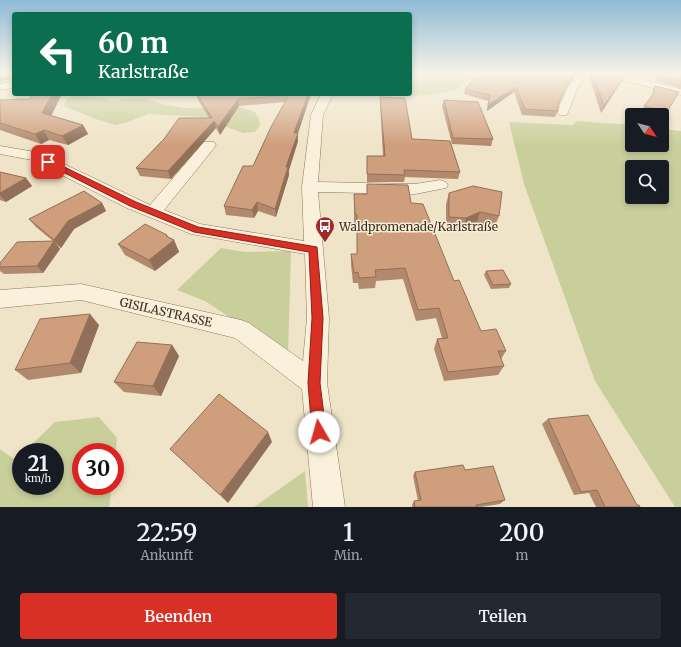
<!DOCTYPE html>
<html lang="de">
<meta charset="utf-8">
<style>
body{margin:0;font-family:Merriweather,serif;background:#242831;color:#f1f3f6;height:100vh;display:flex;flex-direction:column;font-size:15px;white-space:nowrap}
*{box-sizing:border-box;margin:0}
p{font-size:13px;color:#9ea1a6}
.icon{flex:none;width:22px;height:22px;fill:none;stroke:currentColor;stroke-width:2;stroke-linecap:round;stroke-linejoin:round}
.map{position:relative;height:507px;overflow:hidden}
.panel{display:flex;flex-direction:column;background:#171b24;flex:1}
.panel>*{flex:none}
.top-card{position:absolute;left:12px;top:12px;width:400px;height:84px;border-radius:4px;box-shadow:0 2px 6px #0003;background:#0b6e4f;color:#fff;overflow:hidden}
.needle{width:26px;rotate:125deg}
.tools{position:absolute;left:625px;top:108px;display:grid;gap:8px}
.tools a{display:grid;place-items:center;width:44px;height:44px;border-radius:4px;background:#171b24;box-shadow:0 2px 6px #0003;font-size:20px}
.speed{position:absolute;left:12px;top:443px;display:flex;gap:8px;font-size:20px;font-weight:700;text-align:center}
.speed>*{display:grid;place-content:center;width:52px;height:52px;border-radius:50%;background:#171b24;box-shadow:0 2px 6px #0003;line-height:1}
.speed small{font-size:10px;font-weight:400}
.speed .limit{border:6px solid #d22;background:#fff;color:#111}
.pin{position:absolute;display:grid;place-items:center;width:34px;height:34px;color:#fff;margin:-17px;border-radius:8px;box-shadow:0 2px 6px #0006}
.me{position:absolute;width:44px;margin:-22px;rotate:353deg;stroke-linejoin:round;filter:drop-shadow(0 0 3px #0008)}
.turn{display:flex;align-items:center;gap:14px;height:84px;padding:0 20px;font-size:18px}
.turn .icon{width:52px;height:52px;stroke-width:2.5}
.turn b{display:block;font-size:28px;line-height:34px}
.eta{display:flex;justify-content:space-evenly;align-items:center;height:68px;text-align:center}
.eta b{font-size:24px;font-weight:600;line-height:28px}
.cta{display:flex;gap:8px;margin-top:auto;padding:8px 20px}
.cta a{flex:1;height:46px;border-radius:4px;background:#d93025;color:#fff;font-size:16px;font-weight:600;line-height:46px;text-align:center}
.cta a+a{background:#242831;color:#f1f3f6}
.map>svg:first-child{display:block}
.green{fill:#c9cf9b;fill-rule:evenodd}
.lines{fill:none;stroke-linecap:round;stroke-linejoin:round}
.minor-casing{stroke:#8d765c;stroke-width:1}
.minor{fill:#faf1dc;fill-rule:evenodd}
.wall{fill:#b2896c}
.shaded-wall{fill:#916f58}
.building{fill:#cf9f7d;stroke:#916f58}
.route{fill:#d93025;stroke:#8d1f18}
.labels{text-anchor:middle;dominant-baseline:central;stroke-width:3;stroke-linejoin:round;paint-order:stroke}
.poi-label{font-size:12px;fill:#3d2e20;stroke:#f7eed8;text-anchor:start}
.street-label{font-size:12px;fill:#3d2e20;stroke:#f7eed8}
</style>
<div class="map">
<svg width="681" height="507" viewBox="0 0 681 507">
<rect width="100%" height="100%" fill="#f0e4c8"/>
<path class="green" d="M418,74h55c-4,6 -11,14 -18,16 -27,8 -67,6 -96,6l2,-2h49v-17z
M74,94h16l1,2 24,5 8,-2h23l21,6 18,3 55,-1 15,5 4,7 1,6 -5,7 -12,1 -32,-12 -3,-4 -60,-3 -23,9 -10,2 -19,-6 -32,-13 2,-6z
M576,121l56,4v20h30v-16l19,2v376h-6l-80,-126 -71,-197 -15,-62 64,3zM632,167h30v30h-30z
M221,248l24,4 46,-1 -3,105 -83,-55 -28,-11z
M99,417l18,21 -2,20v-6h-34v34h31l-3,21h-109v-58l15,11 6,-5v31h34v-34h-31l31,-30z
M305,471l3,36h-54z"/>
<g class="lines">
<defs>
<path id="minor" d="M578,74h10l-10,13 -11,28h-8l-2,-3 11,-25z
M604,74h17l60,15v6l-76,-19z
M14,82v6l-14,2v-6z
M321,94h12l-10,21 -5,67 97,2 25,-4 6,2 2,3 -2,3 -31,6 -97,-2 11,126 -2,65 18,124h-32l-11,-118 -67,-51 -154,-38 -81,8v-18l81,-6 160,36 8,3 54,38 4,-43 -2,-64 -114,-20 -64,-26 -95,-48 -32,-6v-8l41,7 109,52 54,-63h10l2,3 -2,3 -50,62 36,14 104,17 -2,-54 9,-72z"/>
</defs>
<use href="#minor" class="minor-casing"/>
<use href="#minor" class="minor"/>
</g>
<path class="wall" d="M478,74h98l-9,12 -9,20v5l-3,6 -33,-2 -8,-23 -27,19 1,-10 -24,-7 1,-5z
M590,74h30l1,8 -20,31 -12,-37z
M635,74h20l-2,4z
M656,74h25v14l-26,-7z
M655,86l24,6 -15,24 -22,-6 10,-14 1,-6z
M32,94h30l-11,21 32,10 5,9 -20,11 -19,-5 -8,4 -41,-14v-30l29,-1z
M196,94h115l-13,39v8l-9,29v5l-13,42 -18,-6 -4,7 -28,-3 -2,-9 29,-40 32,-64 -46,4 -19,29 -4,-7 -45,51 -31,-3 -4,-8 73,-50 -12,-20z
M380,97l32,42 48,33 -2,7 -53,-2 -1,5h-37v-26h16l-3,-52z
M444,100l49,39 -2,7 -39,-2 -10,-38z
M0,172l26,6 6,8 -26,16 -6,-2z
M367,184l44,19 70,128 25,20 -5,8 3,7 -6,9 -54,6 -10,-32 3,-10 5,-1 -6,-20 -20,3 -13,-42 -27,2 -1,7 -16,1 -1,-6h-5l-2,-18v-11h6v-29h-3v-31h13z
M449,193l50,23 -5,12 -18,-4 -13,5h-17v-25z
M102,203l4,8 -32,18 -13,19 -4,-3 3,4 -17,24 -39,1 -4,-3v-8l53,-22 -17,-14 -7,-8z
M168,237l6,3 5,12 -24,19 -30,-16 -7,-11z
M486,271l25,13 -2,4 -18,1 -7,-14z
M99,325l-18,48 -53,7 -13,-10z
M172,345l7,11 -18,40 -37,-4 -10,-10z
M548,419l89,86 3,2h-44l-7,-14 -15,2 -32,-71z
M465,470l40,30 -5,4 -19,3h-69v-2l2,-4h4l-5,-25 2,-4z"/>
<path class="shaded-wall" d="M0,74h14v5l-7,1 -7,2z
M574,74h2l-9,12 2,-5z
M625,75l-4,7 -20,31 3,-7z
M516,87l-2,5 -27,19 1,-6z
M52,94h10l-14,28 -6,-9z
M308,94h3l-13,39v8l-9,29v5l-13,42 -1,-8 19,-76z
M238,99l1,7 -19,29 -2,-8z
M214,121l2,7 -45,51 -3,-8z
M83,125l5,9 -20,11 -6,-9z
M44,130l5,10 -8,4 -6,-10z
M26,178l6,8 -26,16 -6,-7v-2z
M257,202l1,9 -4,7 -2,-8z
M102,203l4,8 -32,18 -13,19 -7,-8 14,-19z
M480,212l-4,12 -13,5 3,-11z
M167,235l4,8 3,-3 5,12 -24,19 -6,-11 17,-24z
M54,241l6,8 -17,24 -6,-7z
M90,314l9,11 -18,48 -11,-10z
M172,345l7,11 -18,40 -8,-10z
M268,432l4,10 -44,61 -8,-8z"/>
<path class="building" d="M478,74h96l-5,7 -11,24v6l-33,-2 -9,-22 -28,18 2,-10 -25,-6z
M593,74h27l5,1 -21,31z
M659,74h22v7l-23,-6z
M655,86l24,6 -12,20 -23,-6 10,-13z
M32,94h20l-10,19 41,12 -21,11 -18,-6 -9,4 -35,-11v-23l29,-1z
M197,94h111l-14,39h4l-12,34h2l-13,42 -18,-7 -5,8 -28,-4 19,-40h10l18,-39 18,-32 -51,4 -20,28 -4,-6 -46,50 -32,-3 28,-29 15,-21h33z
M380,97l25,1 7,41 38,2 10,31 -56,-2 1,5 -38,-1v-18h18z
M444,100l34,2 15,37 -40,-1z
M0,172l26,6 -26,15z
M367,184l41,1 3,18 12,1 31,77 5,-1 22,51 15,-2 10,22h-8l6,15 -56,6 -11,-33 11,-1 -9,-30 -21,2 -13,-42 -30,2 1,7 -17,1 -1,-6 -4,1 -3,-19h6v-39l-2,-1 -1,-20h13z
M473,186l29,6 -3,24 -19,-4 -14,6 -17,-1v-24z
M84,191l18,12 -34,18 -14,19 -25,-21z
M145,224l22,11 -1,1 8,4 -25,20 -31,-16z
M54,241l-17,25 -37,1v-4l17,-21z
M503,270l8,14 -18,1 -7,-14z
M90,314l-20,49 -55,7 25,-51z
M137,342l35,3 -19,41 -39,-4z
M219,394l49,38 -48,63 -50,-46z
M588,415l49,90h2l1,2h-35l-8,-17 -16,2 -33,-73z
M463,465l2,5 28,-4 12,34 -29,5 1,2h-62l-1,-6 7,-1 -6,-28z"/>
<linearGradient id="sky" x2="0" y2="1"><stop stop-color="#8fbad6"/><stop offset="0.51" stop-color="#f8f3e6"/><stop offset="1" stop-color="#f8f3e6" stop-opacity="0"/></linearGradient>
<rect width="681" height="145" fill="url(#sky)"/>
<path class="route" d="M45,160h5l86,42 62,25 119,20 6,71 -3,65 6,49 -2,4 -5,2 -5,-2 -2,-4 -4,-49 4,-65 -3,-66 -115,-20 -64,-26 -85,-43z"/>
<defs>
<symbol id="bus-pin" viewBox="-11 -11 22 30"><path d="M0 17L-7.5 6A9.5 9.5 0 1 1 7.5 6Z" fill="#9e2a2b" stroke="#f7eed8"/><path d="M-5-6H5V4H4V6H2V4H-2V6H-4V4H-5ZM-3.5-4V0h7V-4ZM-3.5 1.2v1.5H-2V1.2ZM2 1.2v1.5H3.5V1.2Z" fill="#fff"/></symbol>
</defs>
<g fill-rule="evenodd">
<use href="#bus-pin" x="314" y="215" width="22" height="30"/>
</g>
<g class="labels">
<g class="poi-label">
<text x="339" y="226">Waldpromenade/Karlstraße</text>
</g>
<g class="street-label">
<text transform="translate(166 312) rotate(13)">GISILASTRASSE</text>
</g>
</g>
</svg>
<div class="tools">
<a><svg class="needle" viewBox="-14 -14 28 28"><path d="M0-13l5 13h-10z" fill="#e53935"/><path d="M0 13l5-13h-10z" fill="#9ea1a6"/></svg></a>
<a><svg class="icon" aria-label="search" viewBox="0 0 24 24"><circle cx="10" cy="10" r="6"/><path d="M15 15l6 6"/></svg></a>
</div>
<div class="speed"><div>21<small>km/h</small></div><div class="limit">30</div></div>
<div class="pin" style="left:48px;top:162px;background:#d93025"><svg class="icon" aria-label="arrive" viewBox="0 0 24 24"><path d="M6 21V4h12l-3 4 3 4H6"/></svg></div>
<svg class="me" style="left:319px;top:432px" viewBox="-20 -20 40 40"><circle r="19" fill="#fff"/><path d="M0-13L10 11 0 6-10 11z" fill="#d93025"/></svg>
<div class="top-card">
<div class="turn"><svg class="icon" aria-label="left" viewBox="0 0 24 24"><path d="M17 20v-9H6M10 6l-5 5 5 5"/></svg><div><b>60 m</b>Karlstraße</div></div>
</div>
</div>
<section class="panel">
<div class="eta">
<div><b>22:59</b><p>Ankunft</p></div>
<div><b>1</b><p>Min.</p></div>
<div><b>200</b><p>m</p></div>
</div>
<div class="cta"><a>Beenden</a><a>Teilen</a></div>
</section>
